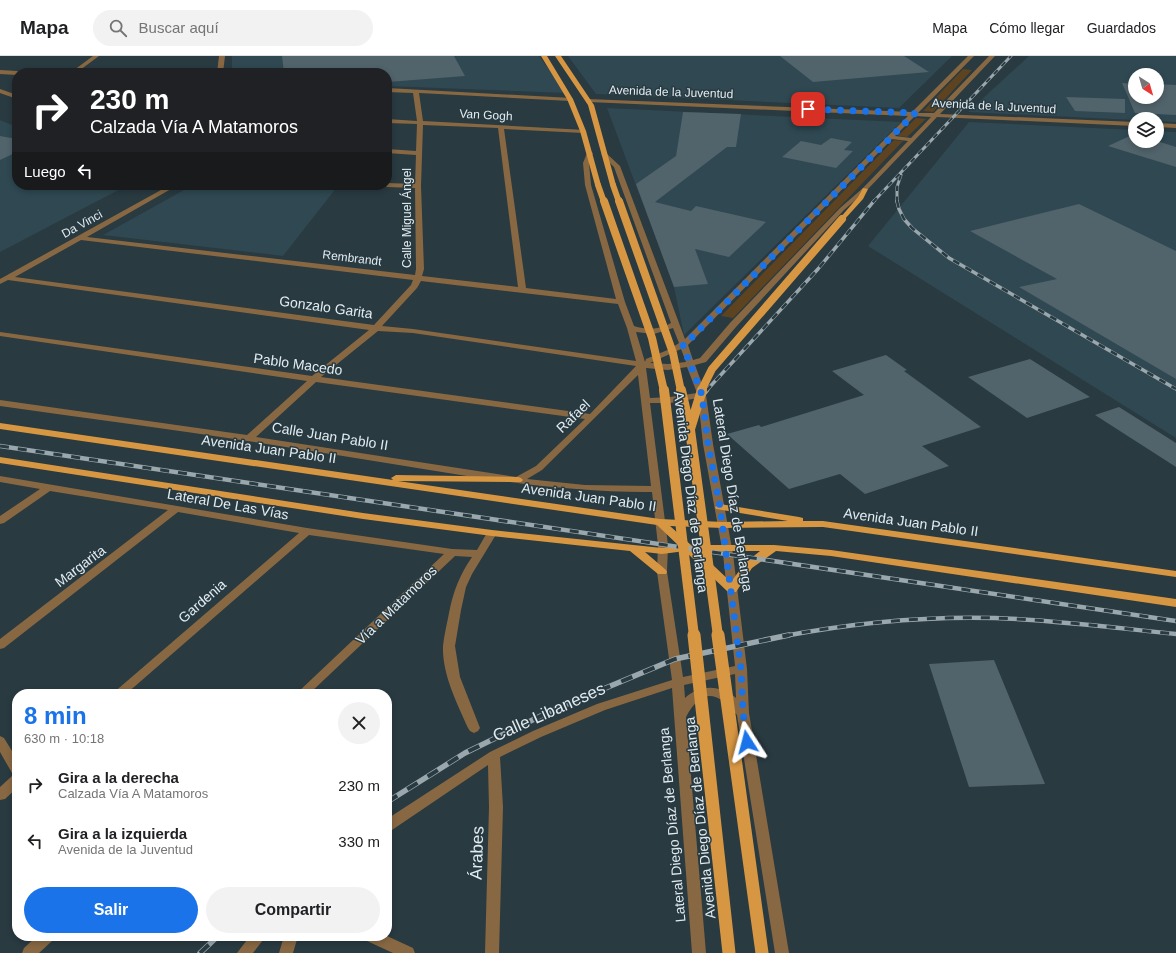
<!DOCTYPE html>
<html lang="es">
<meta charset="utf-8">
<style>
body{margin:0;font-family:Helvetica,sans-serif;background:#f2f2f2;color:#202124;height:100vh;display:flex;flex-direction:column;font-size:15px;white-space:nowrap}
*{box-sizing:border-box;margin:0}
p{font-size:13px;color:#757577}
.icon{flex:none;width:22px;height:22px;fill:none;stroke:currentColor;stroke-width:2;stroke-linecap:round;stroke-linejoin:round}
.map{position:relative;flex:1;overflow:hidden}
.side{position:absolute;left:12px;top:633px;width:380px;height:252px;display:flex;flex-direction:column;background:#fff;border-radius:16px;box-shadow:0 2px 6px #0003}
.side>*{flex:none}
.banner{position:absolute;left:12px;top:12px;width:380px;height:122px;border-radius:16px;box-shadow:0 2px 6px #0003;background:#202124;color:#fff;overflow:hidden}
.needle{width:26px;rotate:143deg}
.tools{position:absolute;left:1128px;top:12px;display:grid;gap:8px}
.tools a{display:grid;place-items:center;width:36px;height:36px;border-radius:50%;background:#fff;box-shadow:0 2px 6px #0003;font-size:20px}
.pin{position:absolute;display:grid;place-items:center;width:34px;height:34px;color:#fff;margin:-17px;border-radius:8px;box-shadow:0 2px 6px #0006}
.me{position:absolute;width:44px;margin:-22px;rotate:351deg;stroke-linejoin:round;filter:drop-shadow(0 0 3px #0008)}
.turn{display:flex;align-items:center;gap:14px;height:84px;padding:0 12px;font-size:18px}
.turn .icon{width:52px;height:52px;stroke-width:2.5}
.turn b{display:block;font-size:28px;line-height:34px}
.then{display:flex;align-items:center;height:38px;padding:0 12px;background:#0003;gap:8px;font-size:15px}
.round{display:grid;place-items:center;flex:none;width:42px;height:42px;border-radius:21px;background:#f2f2f2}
.headline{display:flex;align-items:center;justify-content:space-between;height:68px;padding:0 12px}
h1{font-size:24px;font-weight:700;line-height:30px;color:#1a73e8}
.cta{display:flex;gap:8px;margin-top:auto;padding:8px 12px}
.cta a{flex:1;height:46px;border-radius:24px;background:#1a73e8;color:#fff;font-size:16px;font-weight:700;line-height:46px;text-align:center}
.cta a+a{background:#f2f2f2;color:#202124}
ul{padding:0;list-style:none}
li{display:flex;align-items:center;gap:12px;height:56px;padding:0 12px}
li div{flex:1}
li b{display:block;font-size:15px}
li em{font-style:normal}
header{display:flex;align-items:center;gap:24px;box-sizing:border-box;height:56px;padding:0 20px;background:#fff;border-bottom:1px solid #e0e0e0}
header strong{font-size:19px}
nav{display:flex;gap:22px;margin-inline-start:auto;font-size:14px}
.search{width:280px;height:36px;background:#f2f2f2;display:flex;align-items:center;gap:10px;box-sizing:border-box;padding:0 14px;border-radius:22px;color:#757577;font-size:15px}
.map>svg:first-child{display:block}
.built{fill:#2f4852;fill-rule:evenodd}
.green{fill:#5e4321}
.building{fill:#51636b}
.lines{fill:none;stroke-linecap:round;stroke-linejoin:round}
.minor{fill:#886842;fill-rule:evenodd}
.major{fill:#d79642;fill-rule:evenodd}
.rail-far3-casing{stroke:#9aa7ad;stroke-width:3}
.rail-far2-casing{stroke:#9aa7ad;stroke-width:3.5}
.rail-far1-casing{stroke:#9aa7ad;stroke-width:4.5}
.rail-casing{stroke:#9aa7ad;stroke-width:5.5}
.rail-far3{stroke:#293a41;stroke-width:2;stroke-dasharray:5.5;stroke-linecap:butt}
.rail-far2{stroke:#293a41;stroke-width:2.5;stroke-dasharray:7;stroke-linecap:butt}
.rail-far1{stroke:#293a41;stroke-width:3;stroke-dasharray:9;stroke-linecap:butt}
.rail{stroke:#293a41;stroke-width:4;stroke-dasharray:12;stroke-linecap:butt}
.major-bridge-far3{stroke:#d79642;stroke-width:6}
.major-bridge-far2{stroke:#d79642;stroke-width:8}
.major-bridge-far1{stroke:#d79642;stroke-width:10}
.major-bridge{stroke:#d79642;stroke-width:13}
.route{stroke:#1a73e8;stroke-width:7;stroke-dasharray:0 12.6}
.labels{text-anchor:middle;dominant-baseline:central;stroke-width:3;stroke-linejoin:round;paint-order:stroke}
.far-street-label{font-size:12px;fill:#e1ecf1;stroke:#293a41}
.street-label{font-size:14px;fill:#e1ecf1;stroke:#293a41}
.near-street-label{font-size:17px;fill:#e1ecf1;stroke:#293a41}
</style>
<header>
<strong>Mapa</strong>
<div class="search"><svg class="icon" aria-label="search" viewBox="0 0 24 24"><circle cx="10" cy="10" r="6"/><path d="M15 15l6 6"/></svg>Buscar aquí</div>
<nav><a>Mapa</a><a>Cómo llegar</a><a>Guardados</a></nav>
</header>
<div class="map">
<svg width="1176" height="897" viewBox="0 0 1176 897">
<rect width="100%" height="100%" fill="#293a41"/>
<path class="built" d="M232,0h307l27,37 -179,-7v-13h-155z
M568,0h384l-53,52 -303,-14z
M1029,0h147v66l-19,-1v-2l-22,1 -167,-8zM1135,19h22v22h-22z
M607,52l294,14 -217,213 -10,-48z
M0,64l17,7v58h111l-128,67z
M969,66l166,8v11h22v-10l19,1v306l-308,-192z
M193,129h106l38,2 -54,69 -180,-21z"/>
<path class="green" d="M963,13l9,1 -39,42 -10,-1z
M916,62l10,1 -19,18 -9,-1z
M894,84l9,1 -170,177 -12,-2z"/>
<path class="building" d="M282,0h172l11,20 -77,6 -1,-9 -4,-1 -51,-2 -3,3h-45z
M780,0h124l25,16 -116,10z
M1122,27l13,1v13h22v-13l19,1v30l-41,-2z
M1066,41l59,2v14l-50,-2z
M683,56l58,2 -5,33h-9l-72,55 36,9 5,-5 70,16 -37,35 -34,-8 13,35 -34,3 -38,-103 40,-28z
M1134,78l1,7h22l19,6v20l-68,-21z
M0,80l17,3v13l-17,8z
M831,82l21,4 -8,8 9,1 -17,17 -54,-11 19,-16 20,4z
M1079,148l97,47v128l-157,-92 38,-8 -87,-48z
M886,299l21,15 -3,1 77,56 -59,19 27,20 -84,28 -25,-20 -51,15 -62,-55 32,-9 2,2 103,-32 -32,-24z
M1030,303l60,38 -63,21 -59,-41z
M1119,351l57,36v24l-81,-52z
M994,604l51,124 -76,3 -40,-123z"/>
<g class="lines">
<path class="minor" d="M93,0h6l-23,17h-6z
M219,0h6l-2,17h-6z
M968,0h6l-56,57h16l55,-57h6l-55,58 195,8v4l-198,-9 -70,73 -23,20 -108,117 -30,35 -11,3 11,30 7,49 20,110 14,115 2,44 40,240h-14l-38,-238c-20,-24 -35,-27 -51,2l20,236h-14l-20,-265 -67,22 -64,27 -41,20 3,50 -4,146h-14l4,-146 -1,-42 -96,65 -5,1v-12l103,-67 43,-21 64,-27 75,-24 -15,-108 1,-27 -6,-53c-104,1 -206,-20 -309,-36 -114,-19 -228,-34 -343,-50v-6l247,35 60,-54 -307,-45v-4l312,44 57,-46 -361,-50 -8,4v-5l170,-94h8l-91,52 328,38 1,-6 -1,-81 -28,-1 -3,-2h3v-2l28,1 1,-29 -29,-2v-4l29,2 1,-27 -30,-1v-4l30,2 -4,-28 -26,-1v-4l185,10 1,1 -3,2 -151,-8 4,28 162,9v2l-2,1 -79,-4 22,159 90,11 -31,-114 -2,-22 4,-10 3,-2 3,2 -4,10 2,22 34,117 9,24c13,4 26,4 37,-3l-57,-156 -13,-13 5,-1 14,13 65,173 223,-223 -319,-14 -3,-2 1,-1 325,13zM915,60l16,1 -20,21 -16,-2zM423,69l75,3 20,159 -96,-11 2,-7 -3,-83zM892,83l16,2 -45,47 -23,20 -110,115 -30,35 -7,2 -5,-15zM81,184l332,40 -2,5 -37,40 -359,-48zM421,225l197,23 9,24 9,33 -223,-32 -31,-3 35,-38zM673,272l6,15 -9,6 -24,10 -1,3 -9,-30 18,2zM378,275l35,2 223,33 -46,48 -269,-37zM681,293l5,13 -18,2 -18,-1zM687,311l10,26 -27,4 -20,1 -4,-30 22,2zM638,319l13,111 -66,-1 -58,-6 15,-9zM316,326l269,37 -49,47 -20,11 -260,-40zM698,342l5,46 20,110 12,112 -52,11 -16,-105 1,-27 -18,-142h20zM735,618l1,24c-15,-13 -36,-14 -51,0l-1,-13z
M0,14l17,1 3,2h-3v2l-17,-1z
M0,33l17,6v4l-17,-6z
M1157,67l19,1v4l-19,-1z
M0,420l307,52 145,21 25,1 11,-19h8l1,2 -25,41 -6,13 -5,23 -6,36 5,31 20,51 -2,3 -4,2 -4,-2 -2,-3c-11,-25 -26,-54 -25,-82 1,-11 4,-22 6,-33 4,-21 11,-39 23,-56l-17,-1 -146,138h-13l148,-140 -135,-19 -183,159h-14l187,-161 -121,-21 -174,136 -4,1v-10l168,-129 -118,-19 -46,32 -4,1v-8l40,-27 -40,-7z
M0,680l4,2 13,21v16l-5,-2 -12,-21z
M17,719v13l-12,11 -5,1v-13l12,-11z
M37,880h17l-2,5 -13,12h-17l2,-5z
M250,880h16l-13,17h-16z
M284,880h14l-5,17h-14z
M365,880h22l26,12 2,5h-22l-26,-12z"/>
<path class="major" d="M541,0h6l26,43 13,32 15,54 -1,1 -5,-1 -15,-54 -13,-32z
M555,0h6l33,49 22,80 -1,1 -5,-1 -22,-80z
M863,132l5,1 -5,10 -19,21h-4v-2l18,-21z
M0,367l393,57 -2,-2 5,-3 122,2 3,1 2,2 -2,2 -123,-1 262,38 63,3 65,-1 -72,-12 -1,-2 5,-3 79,13 4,1v3h20l353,50v6l-353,-50 -100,1 -53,-2 21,19h83l57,5 345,49v8l-345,-51 -55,-5 -24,17 -16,24h-8l-43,-41 -23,3 -17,-2 21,18 1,2 -1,2h-8l-28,-23 -138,-15 -129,-17 -363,-56v-6l363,56 129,17 170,18 17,-2 -22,-21 -657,-96zM698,495h62l-15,12 -14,19z"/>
<defs>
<path id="rail-far3" d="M873,146l138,-146
M897,146v-15l4,-12"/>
<path id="rail-far2" d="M897,145l2,8 5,10 8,9 37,30 227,131
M706,335l112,-122 56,-68"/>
<path id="rail-far1" d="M699,344l8,-10
M0,390l1176,175
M784,580c69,-13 140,-20 211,-18 60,2 121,10 181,16"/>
<path id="rail" d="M387,746l78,-49 88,-43 122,-51 114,-24
M200,897l18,-17"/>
</defs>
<use href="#rail-far3" class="rail-far3-casing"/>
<use href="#rail-far2" class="rail-far2-casing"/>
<use href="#rail-far1" class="rail-far1-casing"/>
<use href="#rail" class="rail-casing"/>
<use href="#rail-far3" class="rail-far3"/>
<use href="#rail-far2" class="rail-far2"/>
<use href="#rail-far1" class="rail-far1"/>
<use href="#rail" class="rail"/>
<path class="major-bridge-far3" d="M598,129l6,17
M613,129l6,17"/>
<path class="major-bridge-far2" d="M604,145l48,137 12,53
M619,145l54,152 8,38
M701,335l11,-22 130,-150"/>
<path class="major-bridge-far1" d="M664,334l30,246
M681,334l9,40 28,206
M690,373l12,-39"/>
<path class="major-bridge" d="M694,579l35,318
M718,579l44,318"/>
</g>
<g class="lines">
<path class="route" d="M747,686l-4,-29 -2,-44 -21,-162 -12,-63 -6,-49 -19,-50 6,-5 226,-227 -107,-4"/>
</g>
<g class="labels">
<g class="far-street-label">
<text transform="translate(671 36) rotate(2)">Avenida de la Juventud</text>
<text transform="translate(994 50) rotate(3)">Avenida de la Juventud</text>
<text transform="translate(486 59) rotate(3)">Van Gogh</text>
<text transform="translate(407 162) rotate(-90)">Calle Miguel Ángel</text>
<text transform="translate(82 168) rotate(-29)">Da Vinci</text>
<text transform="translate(352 202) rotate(7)">Rembrandt</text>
</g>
<g class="street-label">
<text transform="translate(326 251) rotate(8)">Gonzalo Garita</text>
<text transform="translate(298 308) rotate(8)">Pablo Macedo</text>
<text transform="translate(573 360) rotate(-44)">Rafael</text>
<text transform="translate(330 380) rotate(9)">Calle Juan Pablo II</text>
<text transform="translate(269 393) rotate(8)">Avenida Juan Pablo II</text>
<text transform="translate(691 436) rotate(83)">Avenida Diego Díaz de Berlanga</text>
<text transform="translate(733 439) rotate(81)">Lateral Diego Díaz de Berlanga</text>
<text transform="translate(589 441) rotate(8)">Avenida Juan Pablo II</text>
<text transform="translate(228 448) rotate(10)">Lateral De Las Vías</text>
<text transform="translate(911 466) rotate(8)">Avenida Juan Pablo II</text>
<text transform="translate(80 510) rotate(-37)">Margarita</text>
<text transform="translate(202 545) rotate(-41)">Gardenia</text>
<text transform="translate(396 549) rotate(-44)">Vía a Matamoros</text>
<text transform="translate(700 762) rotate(-96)">Avenida Diego Díaz de Berlanga</text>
<text transform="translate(672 769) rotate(-95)">Lateral Diego Díaz de Berlanga</text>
</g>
<g class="near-street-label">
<text transform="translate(549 656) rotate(-24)">Calle Libaneses</text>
<text transform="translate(477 797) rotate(-88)">Árabes</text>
</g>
</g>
</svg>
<div class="tools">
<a><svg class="needle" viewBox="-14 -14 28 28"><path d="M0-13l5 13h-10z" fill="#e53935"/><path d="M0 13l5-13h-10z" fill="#757577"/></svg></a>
<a><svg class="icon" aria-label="layers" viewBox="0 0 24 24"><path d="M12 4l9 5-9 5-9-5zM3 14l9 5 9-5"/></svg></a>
</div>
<div class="pin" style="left:808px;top:53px;background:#d93025"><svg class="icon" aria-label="arrive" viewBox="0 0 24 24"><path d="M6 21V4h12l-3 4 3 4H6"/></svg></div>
<svg class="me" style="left:747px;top:686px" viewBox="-20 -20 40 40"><path d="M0-17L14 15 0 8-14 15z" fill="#1a73e8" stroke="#fff" stroke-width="4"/></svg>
<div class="banner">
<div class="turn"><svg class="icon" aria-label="right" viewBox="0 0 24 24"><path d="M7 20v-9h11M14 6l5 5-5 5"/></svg><div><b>230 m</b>Calzada Vía A Matamoros</div></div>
<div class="then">Luego<svg class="icon" aria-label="left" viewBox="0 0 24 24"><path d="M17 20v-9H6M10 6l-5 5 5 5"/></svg></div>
</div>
<section class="side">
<div class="headline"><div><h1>8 min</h1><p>630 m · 10:18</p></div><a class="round"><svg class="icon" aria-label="close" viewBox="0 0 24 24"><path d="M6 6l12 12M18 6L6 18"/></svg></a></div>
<ul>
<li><svg class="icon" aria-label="right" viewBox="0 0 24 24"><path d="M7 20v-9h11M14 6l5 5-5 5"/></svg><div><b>Gira a la derecha</b><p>Calzada Vía A Matamoros</p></div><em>230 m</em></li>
<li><svg class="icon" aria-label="left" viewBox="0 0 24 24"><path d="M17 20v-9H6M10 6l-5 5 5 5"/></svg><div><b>Gira a la izquierda</b><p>Avenida de la Juventud</p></div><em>330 m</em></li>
</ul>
<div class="cta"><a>Salir</a><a>Compartir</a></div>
</section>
</div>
